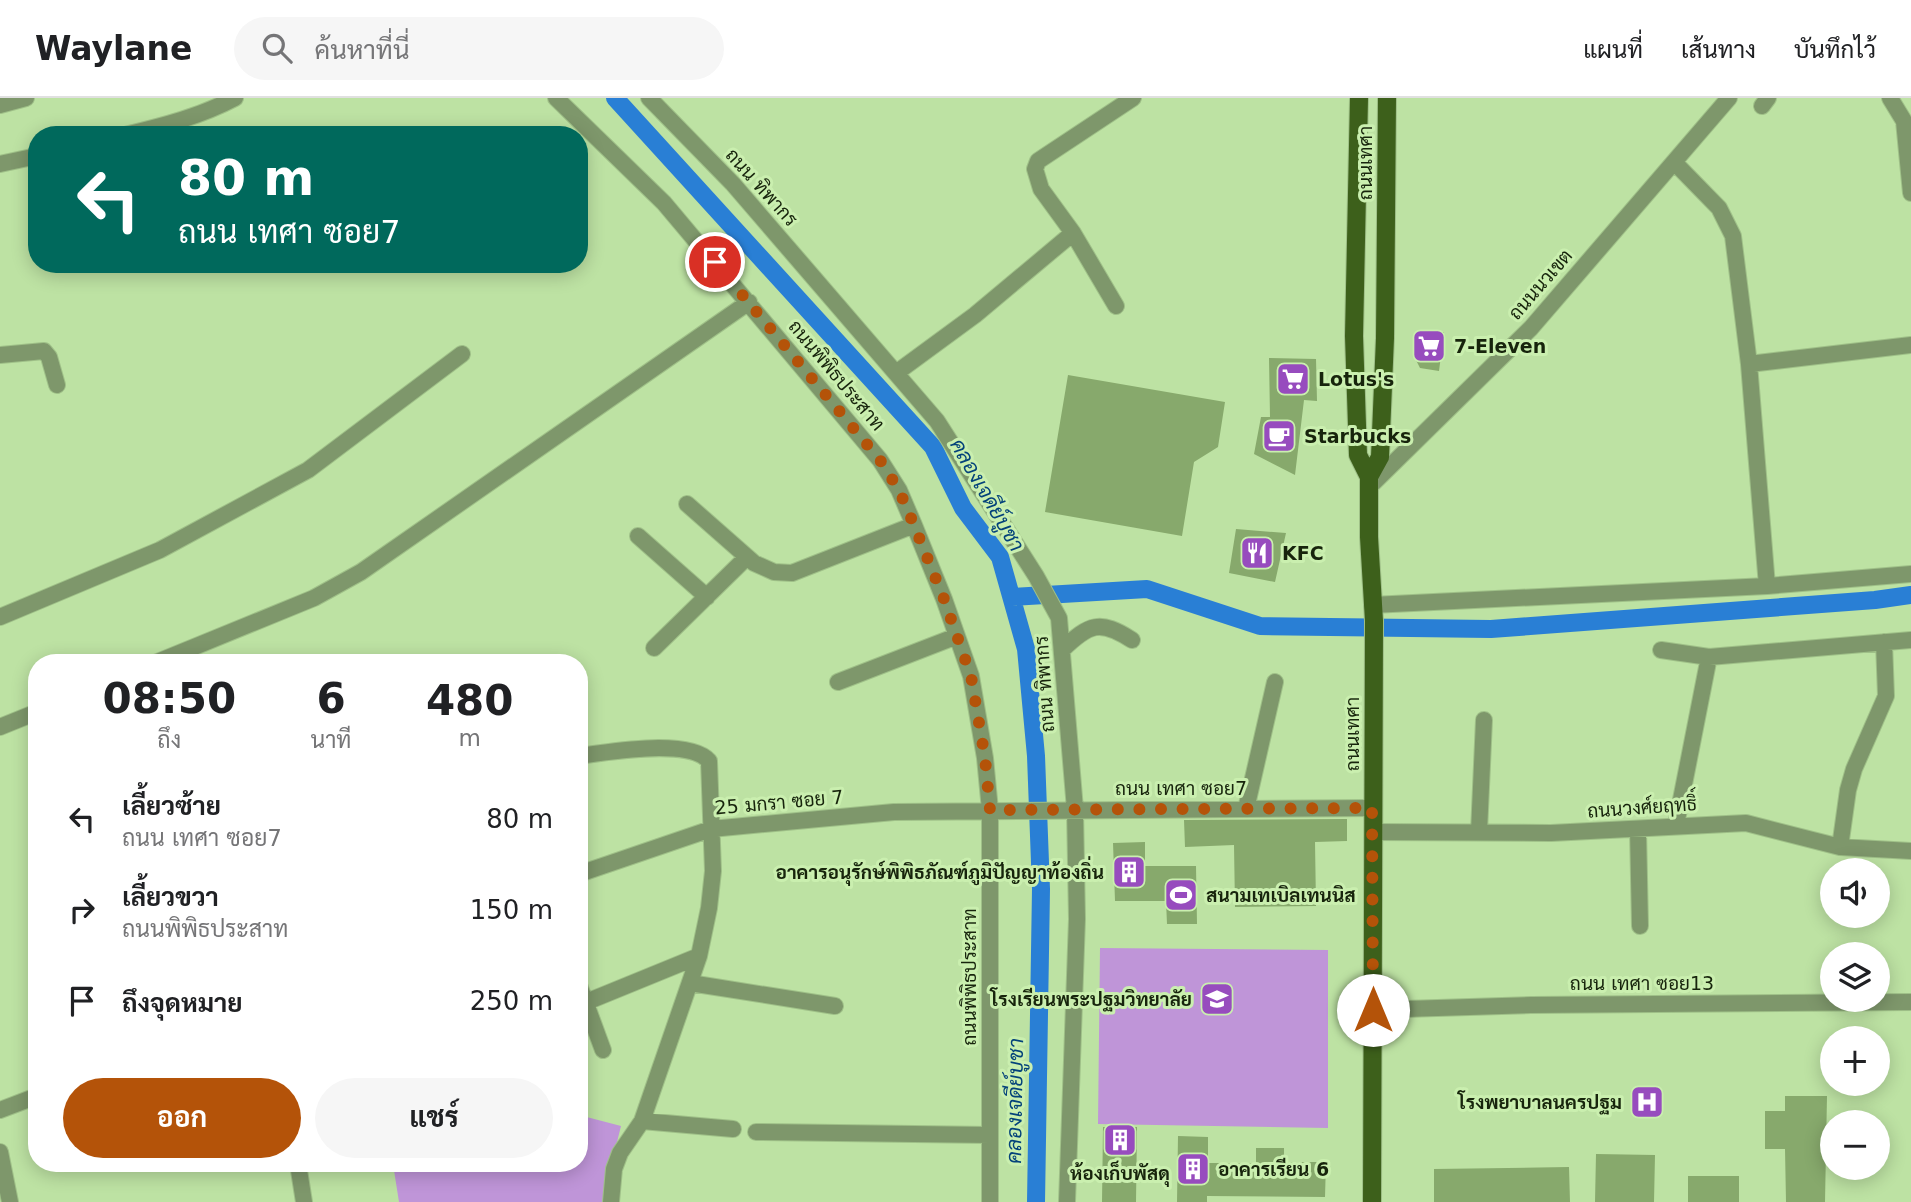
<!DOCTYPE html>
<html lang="th">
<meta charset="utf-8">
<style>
body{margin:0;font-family:"DejaVu Sans",Sarabun,sans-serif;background:#f6f6f6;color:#202124;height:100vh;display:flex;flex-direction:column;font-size:26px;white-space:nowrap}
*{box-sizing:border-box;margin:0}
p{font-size:23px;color:#757577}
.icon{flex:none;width:38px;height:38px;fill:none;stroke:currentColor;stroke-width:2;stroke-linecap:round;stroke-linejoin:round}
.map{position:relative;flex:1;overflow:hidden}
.panel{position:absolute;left:28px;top:556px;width:560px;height:518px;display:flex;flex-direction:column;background:#fff;border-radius:28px;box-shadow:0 4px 18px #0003}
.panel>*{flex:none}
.top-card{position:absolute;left:28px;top:28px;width:560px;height:147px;border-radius:28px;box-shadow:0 4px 18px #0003;background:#00695c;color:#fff;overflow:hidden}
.tools{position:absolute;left:1820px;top:760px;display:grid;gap:14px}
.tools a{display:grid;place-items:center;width:70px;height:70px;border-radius:50%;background:#fff;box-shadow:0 4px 18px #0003;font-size:35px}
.pin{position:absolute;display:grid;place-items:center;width:60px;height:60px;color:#fff;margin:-30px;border:4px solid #fff;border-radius:50%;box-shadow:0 2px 7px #0007}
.me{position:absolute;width:77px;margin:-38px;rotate:0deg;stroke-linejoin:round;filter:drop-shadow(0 0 5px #0008)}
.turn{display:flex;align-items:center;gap:24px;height:147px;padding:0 35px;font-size:32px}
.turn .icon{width:91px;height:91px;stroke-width:2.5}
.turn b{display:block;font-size:49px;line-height:60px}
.eta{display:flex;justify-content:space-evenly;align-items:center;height:119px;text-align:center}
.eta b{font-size:42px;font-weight:700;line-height:49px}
.action{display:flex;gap:14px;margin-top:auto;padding:14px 35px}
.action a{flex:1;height:80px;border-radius:42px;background:#b45309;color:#fff;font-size:28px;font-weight:700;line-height:80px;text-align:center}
.action a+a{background:#f6f6f6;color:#202124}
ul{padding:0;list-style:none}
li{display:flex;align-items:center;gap:21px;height:91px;padding:0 35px}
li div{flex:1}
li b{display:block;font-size:26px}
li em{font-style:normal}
header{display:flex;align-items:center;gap:42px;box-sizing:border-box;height:98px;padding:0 35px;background:#fff;border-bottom:2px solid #e0e0e0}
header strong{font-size:33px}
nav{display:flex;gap:38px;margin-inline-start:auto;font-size:24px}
.search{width:490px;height:63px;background:#f6f6f6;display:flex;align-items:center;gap:18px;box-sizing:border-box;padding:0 24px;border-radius:38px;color:#757577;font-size:26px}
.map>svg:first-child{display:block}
.green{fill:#bf95d8}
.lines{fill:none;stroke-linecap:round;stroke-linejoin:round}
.canal{stroke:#297fd5;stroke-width:18}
.building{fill:#87a96c}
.minor-casing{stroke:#9fc088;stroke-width:18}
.primary-casing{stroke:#9fc088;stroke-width:20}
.minor{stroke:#7e976b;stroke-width:16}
.primary{stroke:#3d601b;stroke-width:18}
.route{stroke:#b45309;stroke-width:12;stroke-dasharray:0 21.6}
.labels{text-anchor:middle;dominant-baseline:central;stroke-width:6;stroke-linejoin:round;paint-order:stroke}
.street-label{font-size:19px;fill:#17240c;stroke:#caefaf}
.poi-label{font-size:19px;font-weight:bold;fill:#17240c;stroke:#caefaf;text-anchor:start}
.water-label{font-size:21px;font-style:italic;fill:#04427a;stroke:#caefaf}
</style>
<header>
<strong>Waylane</strong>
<div class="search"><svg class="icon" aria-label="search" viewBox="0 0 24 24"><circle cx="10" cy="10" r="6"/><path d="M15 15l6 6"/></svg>ค้นหาที่นี่</div>
<nav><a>แผนที่</a><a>เส้นทาง</a><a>บันทึกไว้</a></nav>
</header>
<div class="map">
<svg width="1911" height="1104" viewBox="0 0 1911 1104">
<rect width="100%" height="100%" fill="#bde2a3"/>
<path class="green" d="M1100,850l228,2v178l-230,-4z
M579,1017l42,11 -9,36 -3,40h-210l-6,-38h186z"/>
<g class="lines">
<path class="canal" d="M615,0l318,349 30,61 37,49 26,92 10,107 5,133 -5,313
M1012,499l135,-8 113,37 231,3 384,-29 36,-5"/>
</g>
<path class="building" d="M1444,234l-5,39 -19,-3 -4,-8 -2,-27z
M1269,260l47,1 1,42 -13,-1 -9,75 -41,-21 7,-37h9z
M1068,277l157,27 -7,45 -24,15 -12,74 -137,-24z
M1236,431l50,4 -11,49 -46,-9z
M1347,721v22l-32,1 1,64 -81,1 -1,-62 -49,2 -1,-27z
M1145,744v24h51l1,58h-30l-1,-23h-51l-2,-58z
M1785,998h42l-2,106h-39l-1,-53h-20v-38h20z
M1103,1029h34l-1,75h-34z
M1178,1038l30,1v26h48v-15h28v14h42l-1,35 -118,-1v6h-30z
M1596,1056l59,1 -1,47h-59z
M1569,1069l1,35h-136v-33z
M1688,1078h51v26h-51z"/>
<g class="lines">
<defs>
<path id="minor" d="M556,0l108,105 216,257 19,30 15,35 30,74 27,77 14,82 5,52v392
M649,0l84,86 204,237 99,155 23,42 16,191 2,110 -10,283
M1890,0l14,23 7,72
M0,7l26,-7
M1762,8l6,-8
M125,37c38,-9 76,-19 110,-37
M1674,64l45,46 14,28 16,128 18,222
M0,66l37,-8
M1116,208l-43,-73 -32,-44 -6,-20 3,-8 6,-4 89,-59
M0,257l44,-4 5,6 8,28
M1749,266l162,-19
M896,275l79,-58 98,-82
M1369,389l162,-159 198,-230
M687,406l67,59 20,9 18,1 122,-48
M638,438l69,61
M1372,507l395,-19 144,-12
M0,519l160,-67 148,-80 154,-116
M654,550l93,-91
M1063,551c26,-25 37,-30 69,-9
M1661,552l48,7 202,-17
M155,565l159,-65 47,-26 388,-270
M838,584l119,-46
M0,629l37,-15
M579,658c28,-4 110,-18 130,5l4,110 -4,37 -10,48 -57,165 -22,32 -6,16 -3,33
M1246,711l29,-127
M1676,727l33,-168
M1638,731l2,97
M1373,734l178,1 195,-10 94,24 71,4
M1479,734l5,-112
M1840,749l8,-57 6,-21 32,-73 -2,-54
M579,776l132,-45 183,-17 478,-4
M690,885l145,23
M579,887l24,65
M579,907l120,-49
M1373,912l158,-5 380,-3
M0,1012l37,-14
M642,1023l91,8
M756,1034l234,3
M0,1054l10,50
M298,1066l6,38"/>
<path id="primary" d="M1359,0l-5,238 4,119 11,22v60l5,84 -2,581
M1369,379l11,-20 5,-119 2,-240"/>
</defs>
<use href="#minor" class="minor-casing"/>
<use href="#primary" class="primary-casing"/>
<use href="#minor" class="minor"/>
<use href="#primary" class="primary"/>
</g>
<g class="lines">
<path class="route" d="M715,164l165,198 19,30 15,35 30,74 27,77 14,82 5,52 382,-2 1,202"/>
</g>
<defs>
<symbol id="supermarket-square" viewBox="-11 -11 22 22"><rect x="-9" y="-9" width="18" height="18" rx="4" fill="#974cbe" stroke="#caefaf"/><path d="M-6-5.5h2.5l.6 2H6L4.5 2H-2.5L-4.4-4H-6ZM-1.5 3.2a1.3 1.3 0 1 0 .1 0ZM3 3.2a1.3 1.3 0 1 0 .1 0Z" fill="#fff"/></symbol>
<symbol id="cafe-square" viewBox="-11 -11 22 22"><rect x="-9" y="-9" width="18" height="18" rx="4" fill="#974cbe" stroke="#caefaf"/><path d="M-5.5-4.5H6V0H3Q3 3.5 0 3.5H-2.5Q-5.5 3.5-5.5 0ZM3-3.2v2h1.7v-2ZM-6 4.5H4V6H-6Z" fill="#fff"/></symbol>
<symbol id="restaurant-square" viewBox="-11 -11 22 22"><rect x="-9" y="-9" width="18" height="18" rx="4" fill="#974cbe" stroke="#caefaf"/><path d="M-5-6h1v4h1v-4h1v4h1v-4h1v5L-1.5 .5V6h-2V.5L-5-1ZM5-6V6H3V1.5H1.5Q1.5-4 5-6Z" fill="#fff"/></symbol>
<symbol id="building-square" viewBox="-11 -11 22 22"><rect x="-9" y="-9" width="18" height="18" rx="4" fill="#974cbe" stroke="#caefaf"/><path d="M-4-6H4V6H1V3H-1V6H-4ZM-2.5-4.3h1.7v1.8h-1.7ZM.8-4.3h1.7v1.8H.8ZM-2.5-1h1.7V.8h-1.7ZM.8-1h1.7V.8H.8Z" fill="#fff"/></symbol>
<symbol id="stadium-square" viewBox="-11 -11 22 22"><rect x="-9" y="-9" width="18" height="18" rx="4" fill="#974cbe" stroke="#caefaf"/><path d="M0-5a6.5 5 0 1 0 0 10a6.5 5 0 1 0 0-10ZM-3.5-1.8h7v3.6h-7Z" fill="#fff"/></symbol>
<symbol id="school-square" viewBox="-11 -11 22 22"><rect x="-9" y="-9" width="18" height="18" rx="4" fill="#974cbe" stroke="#caefaf"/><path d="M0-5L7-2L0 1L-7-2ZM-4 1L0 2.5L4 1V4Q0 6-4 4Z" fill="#fff"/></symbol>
<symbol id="hospital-square" viewBox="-11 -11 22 22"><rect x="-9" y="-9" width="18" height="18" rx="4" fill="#974cbe" stroke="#caefaf"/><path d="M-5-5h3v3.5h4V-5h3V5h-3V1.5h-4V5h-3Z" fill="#fff"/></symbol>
</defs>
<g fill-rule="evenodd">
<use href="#supermarket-square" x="1410" y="229" width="38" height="38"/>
<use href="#supermarket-square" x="1274" y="262" width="38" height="38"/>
<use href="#cafe-square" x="1260" y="319" width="38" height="38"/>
<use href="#restaurant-square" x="1238" y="436" width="38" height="38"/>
<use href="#building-square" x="1110" y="755" width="38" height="38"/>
<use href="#stadium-square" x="1162" y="778" width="38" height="38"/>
<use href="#school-square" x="1198" y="882" width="38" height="38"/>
<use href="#hospital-square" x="1628" y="985" width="38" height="38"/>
<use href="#building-square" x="1101" y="1023" width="38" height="38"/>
<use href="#building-square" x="1174" y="1052" width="38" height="38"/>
</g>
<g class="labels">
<g class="street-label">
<text transform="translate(1365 65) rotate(-90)">ถนนเทศา</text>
<text transform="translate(762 89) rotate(48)">ถนน ทิพากร</text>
<text transform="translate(1540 186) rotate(-49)">ถนนนวเขต</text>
<text transform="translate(837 277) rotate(50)">ถนนพิพิธประสาท</text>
<text transform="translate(1044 586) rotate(-94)">ถนน ทิพากร</text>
<text transform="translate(1352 636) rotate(-90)">ถนนเทศา</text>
<text x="1181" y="690">ถนน เทศา ซอย7</text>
<text transform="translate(779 704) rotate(-5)">25 มกรา ซอย 7</text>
<text transform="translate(1642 709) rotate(-4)">ถนนวงศ์ยฤทธิ์</text>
<text transform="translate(969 879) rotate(-90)">ถนนพิพิธประสาท</text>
<text x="1642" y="885">ถนน เทศา ซอย13</text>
</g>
<g class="poi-label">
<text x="1454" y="248">7-Eleven</text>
<text x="1318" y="281">Lotus's</text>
<text x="1304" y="338">Starbucks</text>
<text x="1282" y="455">KFC</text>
<text x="1104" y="774" text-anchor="end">อาคารอนุรักษ์พิพิธภัณฑ์ภูมิปัญญาท้องถิ่น</text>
<text x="1206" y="797">สนามเทเบิลเทนนิส</text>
<text x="1192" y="901" text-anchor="end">โรงเรียนพระปฐมวิทยาลัย</text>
<text x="1622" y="1004" text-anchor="end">โรงพยาบาลนครปฐม</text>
<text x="1218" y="1071">อาคารเรียน 6</text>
<text x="1120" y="1075" text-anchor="middle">ห้องเก็บพัสดุ</text>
</g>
<g class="water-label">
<text transform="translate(987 397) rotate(60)">คลองเจดีย์บูชา</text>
<text transform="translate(1015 1003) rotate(-89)">คลองเจดีย์บูชา</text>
</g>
</g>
</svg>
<div class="tools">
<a><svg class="icon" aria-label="sound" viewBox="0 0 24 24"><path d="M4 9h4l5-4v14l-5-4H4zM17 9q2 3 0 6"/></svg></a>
<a><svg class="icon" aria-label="layers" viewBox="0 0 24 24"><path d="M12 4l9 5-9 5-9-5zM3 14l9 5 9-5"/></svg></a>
<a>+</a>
<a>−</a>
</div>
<div class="pin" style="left:715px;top:164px;background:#d93025"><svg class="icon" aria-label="arrive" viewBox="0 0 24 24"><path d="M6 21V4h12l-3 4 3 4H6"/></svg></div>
<svg class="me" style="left:1373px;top:912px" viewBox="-20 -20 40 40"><circle r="19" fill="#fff"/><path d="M0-13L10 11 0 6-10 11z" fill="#b45309"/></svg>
<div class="top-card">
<div class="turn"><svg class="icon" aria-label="left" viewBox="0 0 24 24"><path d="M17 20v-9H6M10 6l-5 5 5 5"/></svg><div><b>80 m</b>ถนน เทศา ซอย7</div></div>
</div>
<section class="panel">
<div class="eta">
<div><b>08:50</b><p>ถึง</p></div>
<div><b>6</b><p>นาที</p></div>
<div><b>480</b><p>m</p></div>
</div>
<ul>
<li><svg class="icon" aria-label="left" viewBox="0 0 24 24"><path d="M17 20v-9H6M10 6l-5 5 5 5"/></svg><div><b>เลี้ยวซ้าย</b><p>ถนน เทศา ซอย7</p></div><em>80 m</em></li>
<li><svg class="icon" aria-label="right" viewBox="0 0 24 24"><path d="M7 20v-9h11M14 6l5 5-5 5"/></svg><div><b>เลี้ยวขวา</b><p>ถนนพิพิธประสาท</p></div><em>150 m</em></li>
<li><svg class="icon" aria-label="arrive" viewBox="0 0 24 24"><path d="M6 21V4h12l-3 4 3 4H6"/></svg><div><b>ถึงจุดหมาย</b></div><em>250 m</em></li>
</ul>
<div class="action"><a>ออก</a><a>แชร์</a></div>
</section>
</div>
